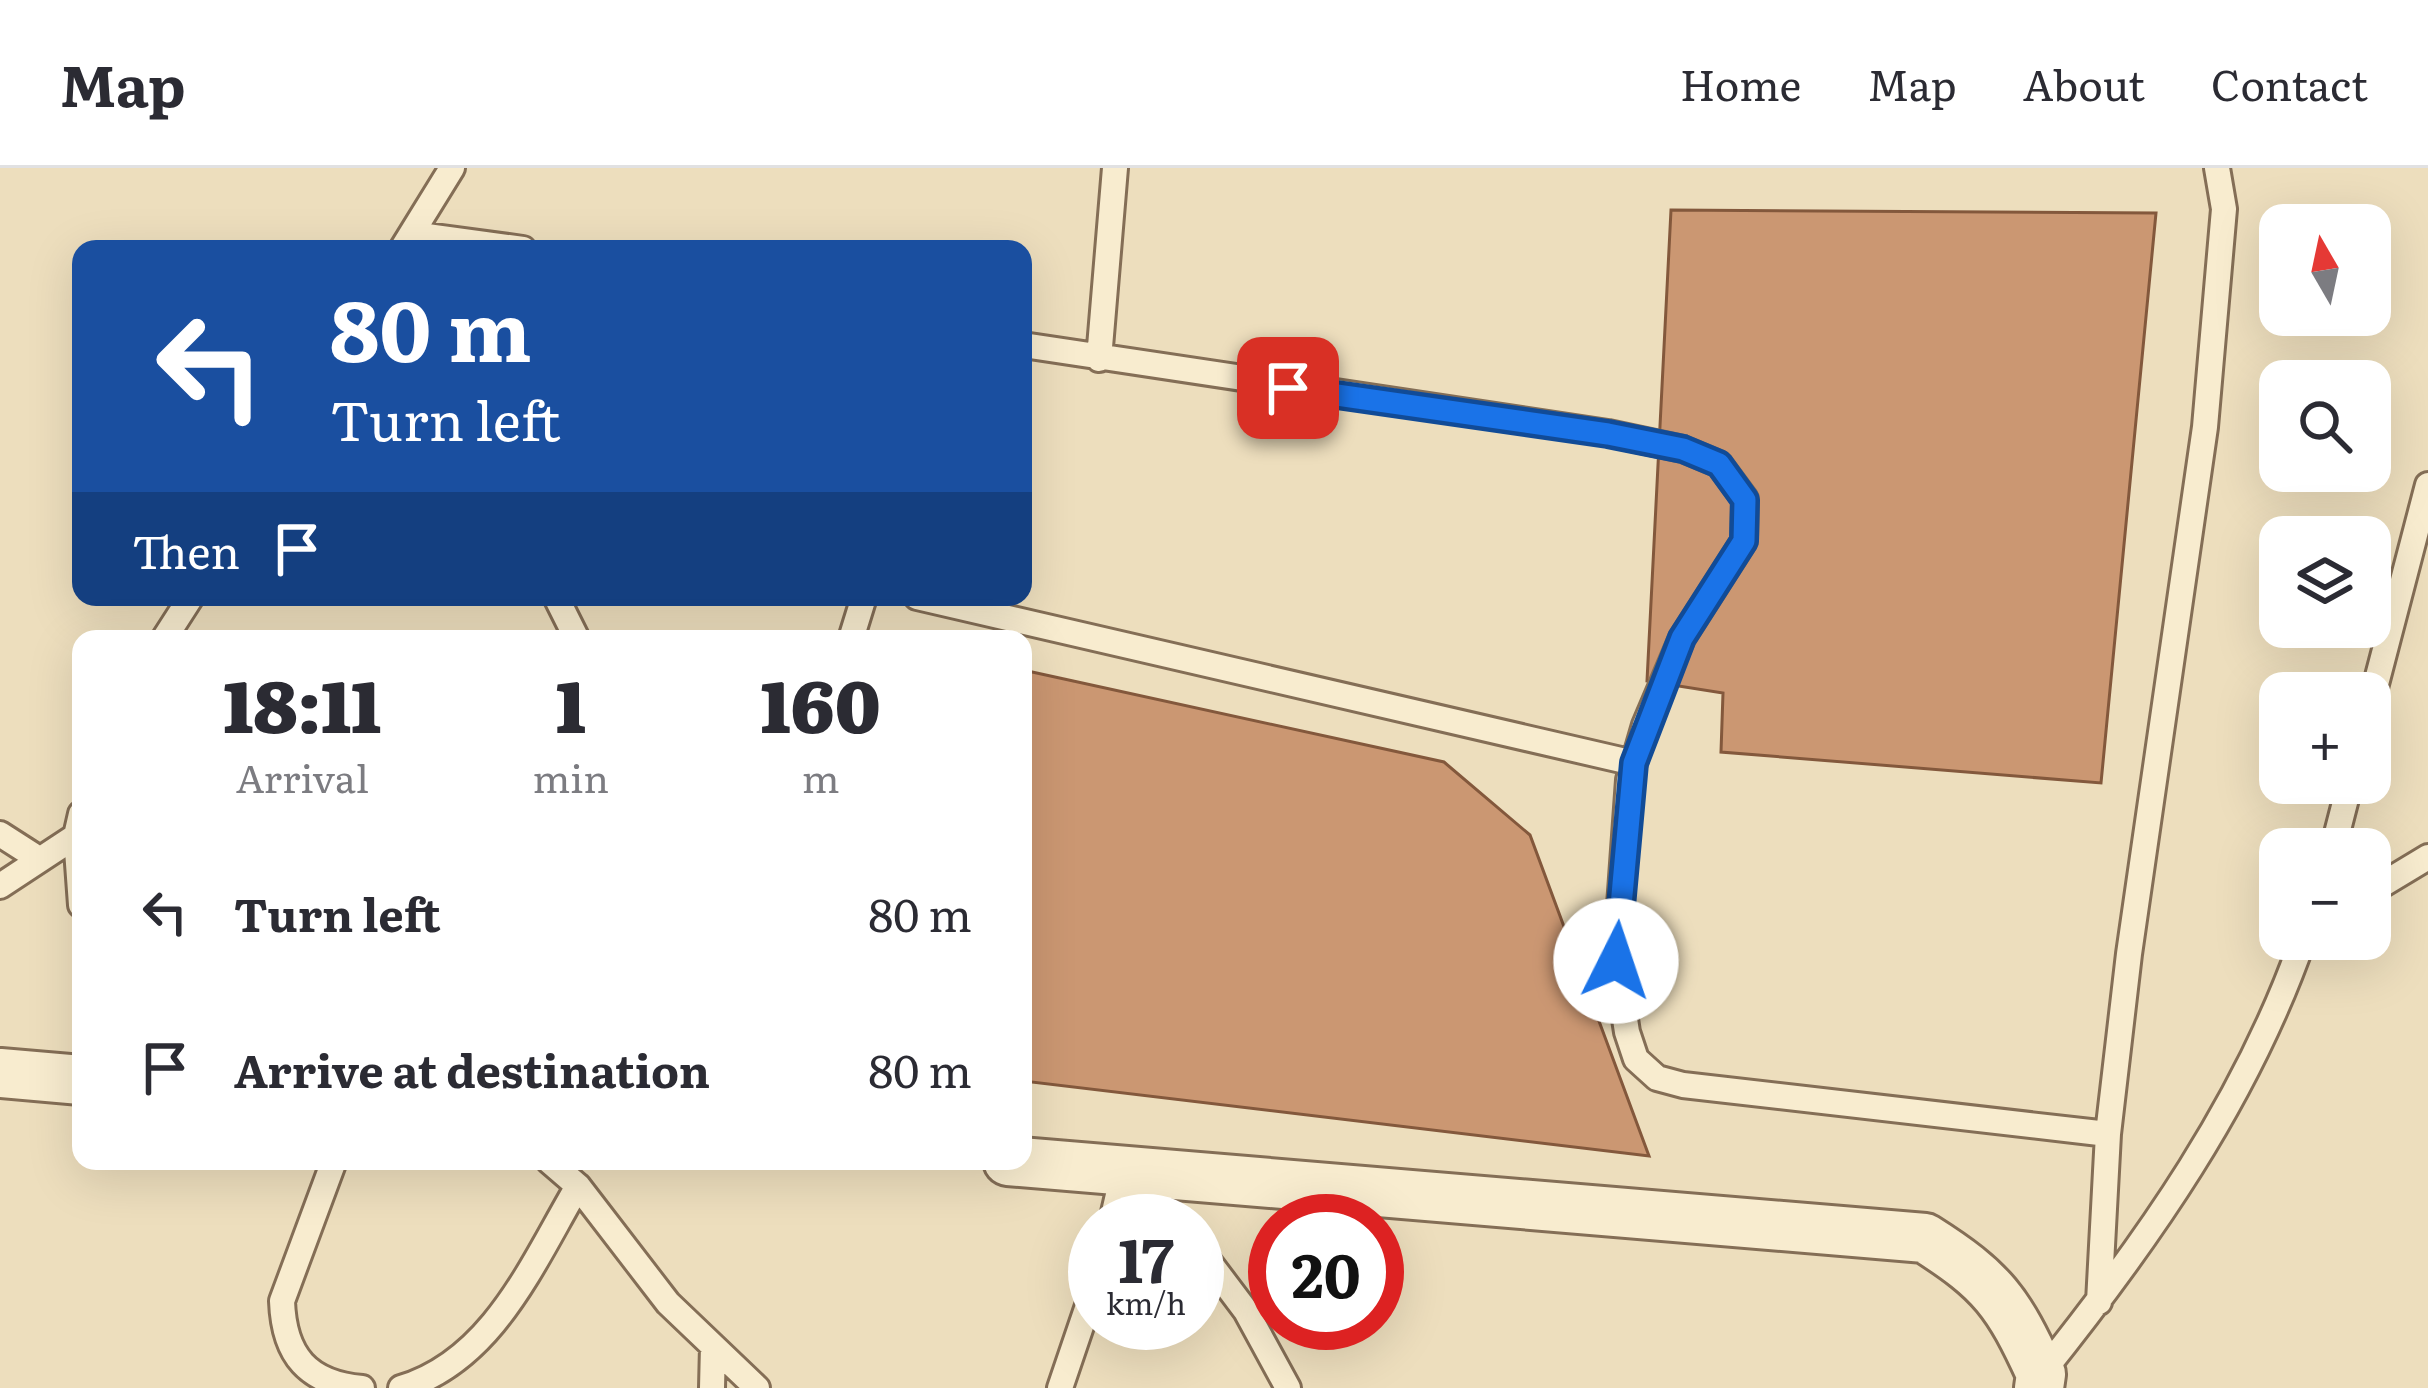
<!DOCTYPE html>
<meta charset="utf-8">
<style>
body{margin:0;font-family:Literata,serif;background:#f2f2f3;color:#2b2b33;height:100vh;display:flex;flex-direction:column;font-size:45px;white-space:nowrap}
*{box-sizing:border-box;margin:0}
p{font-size:39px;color:#7c7c81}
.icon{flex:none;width:66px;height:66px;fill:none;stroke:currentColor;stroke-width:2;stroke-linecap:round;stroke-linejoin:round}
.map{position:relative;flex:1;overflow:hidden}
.sheet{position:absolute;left:72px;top:462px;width:960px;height:540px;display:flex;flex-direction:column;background:#fff;border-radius:24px;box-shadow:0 12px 48px #0002}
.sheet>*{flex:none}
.top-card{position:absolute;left:72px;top:72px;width:960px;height:366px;border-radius:24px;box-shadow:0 12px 48px #0002;background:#1a4fa0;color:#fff;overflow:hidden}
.needle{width:78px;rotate:351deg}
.fabs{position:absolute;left:2259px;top:36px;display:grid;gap:24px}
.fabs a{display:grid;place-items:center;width:132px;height:132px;border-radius:24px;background:#fff;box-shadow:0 12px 48px #0002;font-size:60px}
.speed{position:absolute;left:1068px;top:1026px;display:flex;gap:24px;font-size:60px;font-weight:700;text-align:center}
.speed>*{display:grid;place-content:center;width:156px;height:156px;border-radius:50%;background:#fff;box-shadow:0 12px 48px #0002;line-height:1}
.speed small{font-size:30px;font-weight:400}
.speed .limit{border:18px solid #d22;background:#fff;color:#111}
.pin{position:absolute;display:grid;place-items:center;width:102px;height:102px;color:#fff;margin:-51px;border-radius:24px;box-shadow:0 6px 18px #0006}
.me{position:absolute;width:132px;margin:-66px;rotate:4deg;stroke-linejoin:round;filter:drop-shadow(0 0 9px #0008)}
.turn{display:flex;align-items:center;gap:42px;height:252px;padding:0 60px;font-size:54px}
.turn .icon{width:156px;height:156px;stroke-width:2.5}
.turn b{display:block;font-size:84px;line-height:102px}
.then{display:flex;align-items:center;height:114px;padding:0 60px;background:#0003;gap:24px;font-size:45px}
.eta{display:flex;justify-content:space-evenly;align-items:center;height:204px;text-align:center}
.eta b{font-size:72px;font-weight:800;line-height:84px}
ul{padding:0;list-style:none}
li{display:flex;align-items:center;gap:36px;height:156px;padding:0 60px}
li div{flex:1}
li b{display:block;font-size:45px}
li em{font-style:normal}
header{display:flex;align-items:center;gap:72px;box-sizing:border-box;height:168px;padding:0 60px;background:#fff;border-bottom:3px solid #e1e1e2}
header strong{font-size:57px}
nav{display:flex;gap:66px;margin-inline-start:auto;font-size:42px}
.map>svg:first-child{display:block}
.building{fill:#cb9772;stroke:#83583c;stroke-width:3}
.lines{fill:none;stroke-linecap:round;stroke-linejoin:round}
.lane-casing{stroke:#846e56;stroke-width:30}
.street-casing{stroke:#846e56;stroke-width:54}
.lane{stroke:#f8eccf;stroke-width:24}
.street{stroke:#f8eccf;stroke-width:48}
.route-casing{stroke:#114b97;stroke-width:30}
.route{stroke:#1a73e8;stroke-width:21}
</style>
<header>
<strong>Map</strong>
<nav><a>Home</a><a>Map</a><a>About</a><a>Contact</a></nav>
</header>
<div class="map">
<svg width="2428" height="1220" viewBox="0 0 2428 1220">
<rect width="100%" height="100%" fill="#eddebd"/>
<path class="building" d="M1671,42l485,3 -55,570 -380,-31 2,-59 -76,-12z
M1023,502l421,92 86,73 119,321 -626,-75z"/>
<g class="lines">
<defs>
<path id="lane" d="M412,66l111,15
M402,81l50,-81
M1023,177l585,88 75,16 36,15 26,35 -1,42 -62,97 -37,87 -16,55 -13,181 11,71 9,27 21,19 26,7 425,49
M1099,191l16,-191
M556,429l21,42
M917,429l717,166
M164,471l27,-42
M851,471l13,-42
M2370,539l58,-222
M81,646l-5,22 5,69
M0,666l39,25
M2333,681l17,-66
M0,718l76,-50
M2370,724l58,-35
M334,993l-52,140c2,55 26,82 80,87
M549,993l29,25 90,117 89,85
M1116,1012l54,41
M1112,1053l9,-39
M1197,1078l49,65 42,77
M2099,1134l9,-168 21,-180 76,-527 19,-218 -7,-41
M2041,1206c106,-132 206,-274 262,-435
M401,1220c92,-27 132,-126 177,-202
M712,1220l1,-42
M1060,1220l35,-103"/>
<path id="street" d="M0,905l81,7
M1008,993l917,77c68,43 83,64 116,136l-2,14"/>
</defs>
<use href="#lane" class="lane-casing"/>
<use href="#street" class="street-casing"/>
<use href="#lane" class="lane"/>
<use href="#street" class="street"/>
</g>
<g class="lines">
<defs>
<path id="route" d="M1288,220l320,46 75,15 36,15 26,36 -1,41 -62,97 -48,125 -18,198"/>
</defs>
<use href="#route" class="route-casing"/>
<use href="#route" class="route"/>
</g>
</svg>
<div class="fabs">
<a><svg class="needle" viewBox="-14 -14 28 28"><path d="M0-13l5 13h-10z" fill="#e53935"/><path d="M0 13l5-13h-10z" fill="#7c7c81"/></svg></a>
<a><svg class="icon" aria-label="search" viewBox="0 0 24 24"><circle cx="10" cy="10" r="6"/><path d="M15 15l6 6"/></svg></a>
<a><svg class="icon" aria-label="layers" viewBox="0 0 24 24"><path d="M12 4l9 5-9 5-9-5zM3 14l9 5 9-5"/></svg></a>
<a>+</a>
<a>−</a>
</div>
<div class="speed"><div>17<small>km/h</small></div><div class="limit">20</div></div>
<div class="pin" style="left:1288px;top:220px;background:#d93025"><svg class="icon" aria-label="arrive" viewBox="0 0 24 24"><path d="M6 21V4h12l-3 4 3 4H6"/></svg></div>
<svg class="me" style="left:1616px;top:793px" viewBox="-20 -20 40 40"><circle r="19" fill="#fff"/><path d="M0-13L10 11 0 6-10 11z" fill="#1a73e8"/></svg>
<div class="top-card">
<div class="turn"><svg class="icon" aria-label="left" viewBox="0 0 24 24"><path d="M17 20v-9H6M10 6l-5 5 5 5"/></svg><div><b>80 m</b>Turn left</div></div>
<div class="then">Then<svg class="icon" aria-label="arrive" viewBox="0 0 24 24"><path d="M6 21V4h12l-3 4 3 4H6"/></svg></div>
</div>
<section class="sheet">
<div class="eta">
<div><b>18:11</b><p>Arrival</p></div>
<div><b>1</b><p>min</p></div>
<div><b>160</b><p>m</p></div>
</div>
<ul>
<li><svg class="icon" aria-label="left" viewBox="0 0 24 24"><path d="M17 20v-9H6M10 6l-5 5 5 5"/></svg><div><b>Turn left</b></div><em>80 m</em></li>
<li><svg class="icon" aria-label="arrive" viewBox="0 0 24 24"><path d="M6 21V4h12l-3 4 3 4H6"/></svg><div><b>Arrive at destination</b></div><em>80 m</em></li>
</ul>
</section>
</div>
